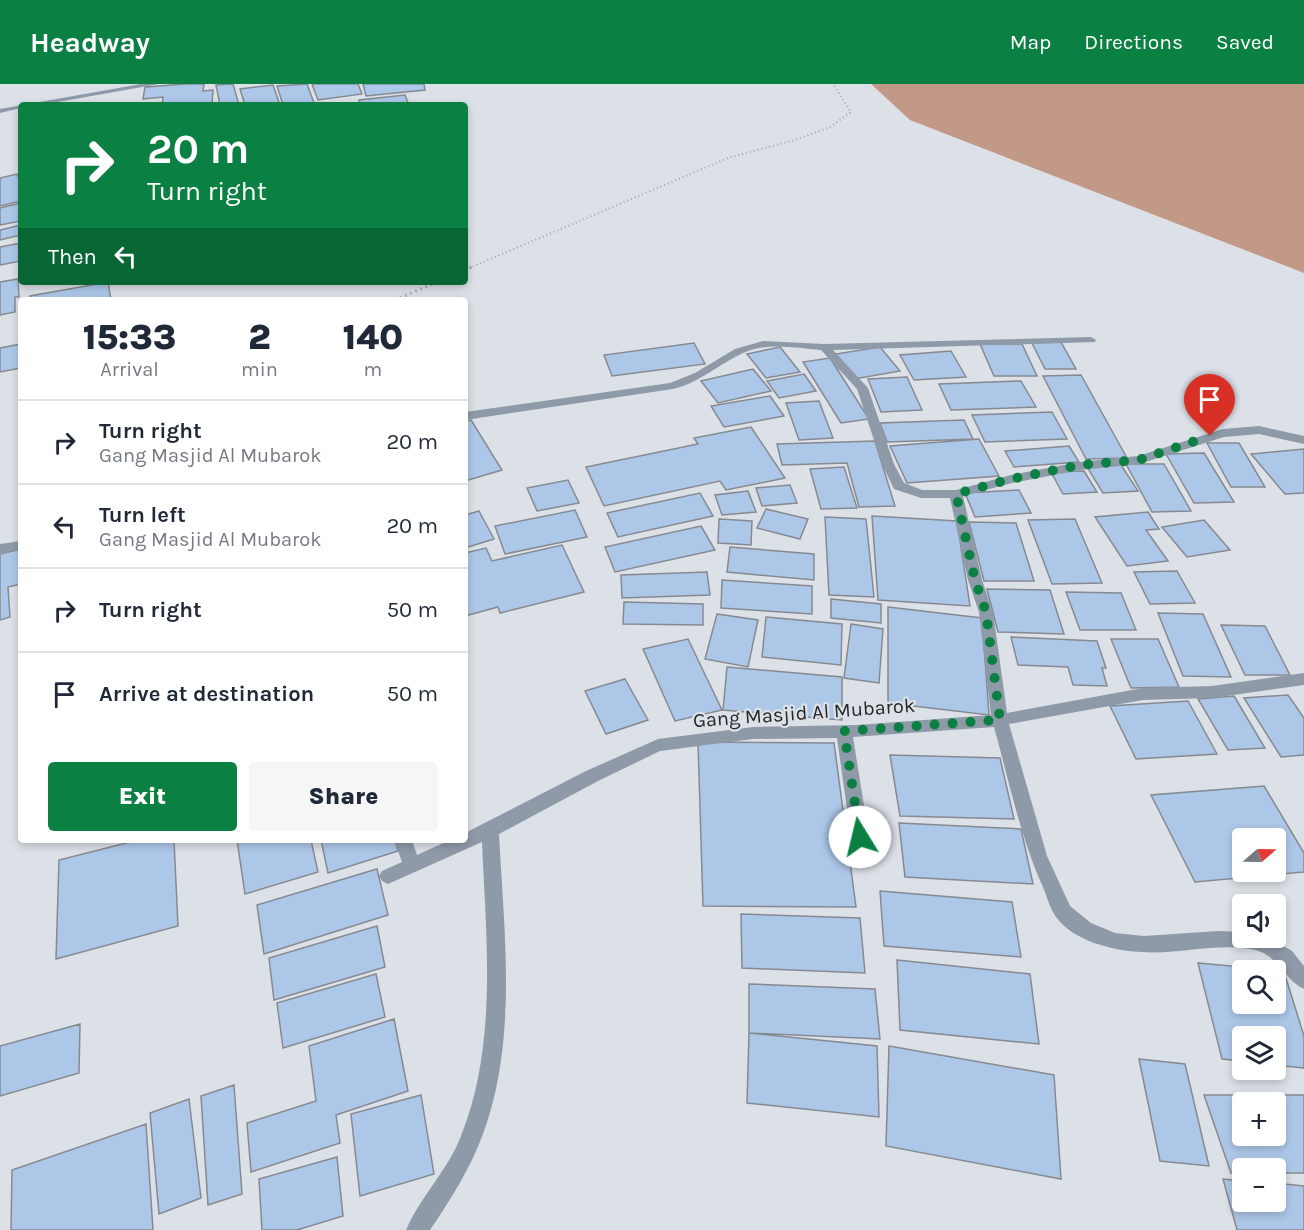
<!DOCTYPE html>
<meta charset="utf-8">
<style>
body{margin:0;font-family:Karla,sans-serif;background:#f6f6f7;color:#1f2937;height:100vh;display:flex;flex-direction:column;font-size:22px;white-space:nowrap}
*{box-sizing:border-box;margin:0}
p{font-size:20px;color:#747a83}
.icon{flex:none;width:33px;height:33px;fill:none;stroke:currentColor;stroke-width:2;stroke-linecap:round;stroke-linejoin:round}
.map{position:relative;flex:1;overflow:hidden}
.drawer{position:absolute;left:18px;top:213px;width:450px;height:546px;display:flex;flex-direction:column;background:#fff;border-radius:6px;box-shadow:0 3px 9px #0003}
.drawer>*{flex:none}
.banner{position:absolute;left:18px;top:18px;width:450px;height:183px;border-radius:6px;box-shadow:0 3px 9px #0003;background:#0b8043;color:#fff;overflow:hidden}
.needle{width:39px;rotate:70deg}
.controls{position:absolute;left:1232px;top:744px;display:grid;gap:12px}
.controls a{display:grid;place-items:center;width:54px;height:54px;border-radius:6px;background:#fff;box-shadow:0 3px 9px #0003;font-size:30px}
.pin{position:absolute;display:grid;place-items:center;width:51px;height:51px;color:#fff;margin:-62px -26px;border-radius:50% 50% 50% 0;rotate:-45deg;box-shadow:0 0 6px #0007}
.pin .icon{rotate:45deg}
.me{position:absolute;width:66px;margin:-33px;rotate:351deg;stroke-linejoin:round;filter:drop-shadow(0 0 4px #0008)}
.turn{display:flex;align-items:center;gap:21px;height:126px;padding:0 30px;font-size:27px}
.turn .icon{width:78px;height:78px;stroke-width:2.5}
.turn b{display:block;font-size:42px;line-height:51px}
.then{display:flex;align-items:center;height:57px;padding:0 30px;background:#0003;gap:12px;font-size:22px}
.eta{display:flex;justify-content:space-evenly;align-items:center;height:102px;text-align:center}
.eta b{font-size:36px;font-weight:800;line-height:42px}
.primary-button{display:flex;gap:12px;margin-top:auto;padding:12px 30px}
.primary-button a{flex:1;height:69px;border-radius:6px;background:#0b8043;color:#fff;font-size:24px;font-weight:800;line-height:69px;text-align:center}
.primary-button a+a{background:#f6f6f7;color:#1f2937}
ul{padding:0;list-style:none}
li{display:flex;align-items:center;gap:18px;height:84px;padding:0 30px;border-top:2px solid #e0e1e3}
li div{flex:1}
li b{display:block;font-size:22px}
li em{font-style:normal}
header{display:flex;align-items:center;gap:36px;box-sizing:border-box;height:84px;padding:0 30px;background:#0b8043;color:#fff}
header strong{font-size:28px}
nav{display:flex;gap:33px;margin-inline-start:auto;font-size:21px}
.map>svg:first-child{display:block}
.forest{fill:#c29886}
.building{fill:#adc7e9;stroke:#868a90;stroke-width:1.5;fill-rule:evenodd}
.lines{fill:none;stroke-linecap:round;stroke-linejoin:round}
.path-far1{stroke:#a3a6ac;stroke-width:2;stroke-dasharray:1 3;stroke-linecap:butt}
.path{stroke:#a3a6ac;stroke-width:3;stroke-dasharray:1.5 4;stroke-linecap:butt}
.minor{fill:#8f9aa9;fill-rule:evenodd}
.route{stroke:#0b8043;stroke-width:10;stroke-dasharray:0 18}
.labels{text-anchor:middle;dominant-baseline:central;stroke-width:4.5;stroke-linejoin:round;paint-order:stroke}
.street-label{font-size:20px;fill:#252729;stroke:#dce0e7}
</style>
<header>
<strong>Headway</strong>
<nav><a>Map</a><a>Directions</a><a>Saved</a></nav>
</header>
<div class="map">
<svg width="1304" height="1146" viewBox="0 0 1304 1146">
<rect width="100%" height="100%" fill="#dce0e7"/>
<path class="forest" d="M871,0h433v189l-394,-153z"/>
<path class="building" d="M186,0h18l-1,7 10,-1 -1,15h-50l1,-8 -20,2 2,-12z
M233,0l6,21h-19l-4,-20z
M307,0l7,19 -31,2 -6,-19z
M312,0h46l4,10 -44,6z
M363,0h61l1,6 -59,6z
M273,1l7,20h-35l-5,-16z
M405,11l4,10h-49l-1,-5z
M17,90l4,9v18l-21,5v-28z
M21,119v18l-21,4v-17z
M21,141v10l-21,5v-10z
M21,159v18l-21,4v-18z
M18,195l1,18h-4v15l-15,3v-33z
M108,198l3,18h-81v-4z
M1061,258l15,27h-31l-13,-26z
M694,259l11,21 -93,12 -8,-21z
M21,260v24l-21,4v-24z
M980,260h42l15,32h-43z
M780,263l20,25 -34,6 -19,-24z
M880,263l20,24 -46,8 -18,-25z
M951,267l15,26 -52,3 -14,-25z
M830,274l39,61 -28,4 -38,-61z
M753,285l18,22 -53,12 -17,-22z
M804,290l12,17 -37,7 -12,-17z
M1081,291l46,83 -41,1 -43,-83z
M907,293l15,33 -41,2 -13,-33z
M1021,297l15,26 -85,3 -12,-26z
M770,312l14,20 -60,11 -13,-21z
M819,317l14,37 -34,2 -13,-37z
M1052,328l15,27 -82,3 -13,-27z
M471,336l31,50 -37,11v-60z
M964,336l9,19 -86,3 -7,-19z
M751,343l34,51 -59,12 -6,-9 -116,25 -18,-39 112,-23 -4,-6z
M979,355l20,37 -92,7 -17,-37z
M875,357l20,65 -36,1 -12,-44 -65,2 -5,-21z
M1207,359h32l26,44h-34z
M1069,362l10,16 -65,5 -9,-16z
M1304,365v44l-19,1 -34,-40z
M1204,369l30,49 -40,1 -28,-49z
M1126,380h38l27,47 -39,1z
M1121,381l17,26 -35,2 -16,-26z
M844,383l13,41 -36,1 -11,-40z
M1084,387l13,21 -34,2 -12,-22z
M568,396l11,23 -42,8 -10,-23z
M790,401l7,18 -35,3 -6,-18z
M1019,406l12,23 -56,4 -10,-24z
M748,407l8,21 -34,3 -7,-20z
M700,409l13,23 -95,21 -11,-24z
M766,425l42,10 -8,20 -43,-11z
M575,426l12,27 -82,17 -10,-28z
M479,427l15,28 -29,9v-33z
M1148,428l11,17 -13,1 22,31 -41,5 -32,-49z
M872,432l85,5 13,85 -92,-6z
M825,433l41,2 8,78 -45,-2z
M719,435l33,2 -1,24 -33,-2z
M1075,435l27,64 -50,1 -24,-64z
M1204,436l26,30 -43,7 -25,-30z
M969,438l47,1 18,58h-50z
M701,442l14,24 -100,22 -10,-25z
M562,461l22,47 -84,21 -2,-6 -33,9v-63l21,-5 6,13z
M730,463l84,7v26l-87,-8z
M21,465v35l-13,3 2,30 -10,3v-66z
M1177,487l18,32 -45,1 -16,-32z
M707,488l3,23 -88,3 -1,-23z
M722,496l90,6v28l-91,-6z
M987,505l63,1 14,44 -66,-2z
M1066,508l55,1 15,37h-56z
M831,515l50,5v19l-50,-5z
M624,518l79,2v21l-80,-1z
M888,523l94,11 7,97 -101,-12z
M1158,529l45,1 28,63 -48,-1z
M717,530l41,6 -10,47 -43,-8z
M766,533l76,7 -1,41 -79,-8z
M851,540l32,5 -4,54 -35,-5z
M1221,541l44,1 25,49h-45z
M1011,553l86,4 9,27h-4l5,18 -34,-1 -5,-18 -50,-2z
M688,555l34,71 -47,11 -32,-72z
M1111,555h47l21,48 -48,1z
M727,583l115,10v43l-119,-10z
M625,595l23,41 -42,14 -21,-43z
M1288,611l16,23v37l-23,2 -37,-59z
M1234,612l31,52 -37,2 -30,-51z
M1188,617l29,53 -81,5 -26,-53z
M698,658l136,1 22,164 -153,-1z
M890,671l110,3 14,61 -114,-3z
M1264,702l40,67v19l-109,10 -44,-87zM1242,754h33v34h-33z
M899,739l122,6 12,55 -128,-7z
M138,756h36l4,86 -122,33 3,-99z
M237,756h74l7,32 -73,22z
M321,756h74l3,11 -70,22z
M377,785l11,46 -124,39 -7,-49z
M880,807l132,11 9,55 -137,-11z
M741,830l119,4 5,55 -123,-5z
M377,842l8,41 -111,33 -5,-42z
M897,876l133,14 9,70 -139,-14z
M1198,879l76,7h-32v34h33v-33l9,1 20,64v32l-29,-3v-29h-33v25l-20,-2z
M376,890l9,43 -102,31 -6,-45z
M749,900l126,5 5,50 -131,-6z
M394,935l14,72 -72,24 4,28 -89,29 -4,-49 69,-22 -7,-55z
M80,940l-1,49 -79,23v-50z
M749,949l128,13 2,71 -132,-14z
M889,962l165,29 7,104 -175,-33z
M1139,975l46,5 24,102 -49,-5z
M234,1001l8,109 -34,11 -7,-109z
M421,1011l13,79 -74,22 -9,-82z
M1204,1011h100v78h-29v-5h-33v5h-11zM1242,1018h33v34h-33z
M189,1015l12,99 -42,16 -9,-101z
M146,1040l7,106h-142l1,-60z
M337,1073l6,59 -46,14h-35l-3,-51z
M1223,1095l19,2v21h33v-19l29,3v44h-67z"/>
<g class="lines">
<path class="path-far1" d="M469,184l259,-110 67,-18 35,-13 21,-15 -18,-28"/>
<path class="path" d="M465,186l7,-3
M395,216l42,-18"/>
<path class="minor" d="M141,0h18l-118,21h-20v3l-21,5v-4z
M1091,253l5,3 -1,2 -262,8 35,38 26,76 10,19 18,7h34l55,-15 69,-13 58,-6 85,-27 36,-3 45,10v8l-45,-10 -35,3 -85,27 -59,6 -68,13 -49,13 19,84 11,32 14,101 136,-25 69,-2 92,-13v12l-92,13 -69,2 -134,24 38,132 23,50 21,17 24,10 29,3 74,-5 24,1v6h27l23,13 12,15v23c-19,-8 -26,-34 -49,-39 -37,-8 -76,5 -113,2 -28,-1 -69,-11 -86,-35 -6,-9 -9,-20 -13,-30 -23,-51 -34,-106 -49,-160l-141,10 16,100 -3,5 -6,2 -6,-2 -3,-5 -14,-99 -84,1 -93,12 -62,30 -99,53c5,98 19,205 -16,300 -13,35 -32,65 -53,96h-24c14,-33 42,-60 55,-94 37,-92 25,-199 21,-294l-94,42 -6,-3 -3,-5 3,-5 20,-9 -8,-22h18l5,15 33,-15h15v-7l121,-62 72,-32 95,-12 104,-2 134,-10 -12,-103 -11,-32 -18,-82h-29l-27,-9 -12,-25 -25,-75 -36,-39c-26,-2 -53,-8 -78,3 -24,11 -44,30 -70,36l-208,31v-8l205,-29 25,-10 40,-24 28,-8 61,3z
M21,457v8l-21,5v-10z"/>
</g>
<g class="lines">
<path class="route" d="M860,753l-16,-106 156,-11 -14,-108 -11,-32 -19,-86 55,-15 69,-14 59,-5 71,-24"/>
</g>
<g class="labels">
<g class="street-label">
<text transform="translate(804 629) rotate(-4)">Gang Masjid Al Mubarok</text>
</g>
</g>
</svg>
<div class="controls">
<a><svg class="needle" viewBox="-14 -14 28 28"><path d="M0-13l5 13h-10z" fill="#e53935"/><path d="M0 13l5-13h-10z" fill="#747a83"/></svg></a>
<a><svg class="icon" aria-label="sound" viewBox="0 0 24 24"><path d="M4 9h4l5-4v14l-5-4H4zM17 9q2 3 0 6"/></svg></a>
<a><svg class="icon" aria-label="search" viewBox="0 0 24 24"><circle cx="10" cy="10" r="6"/><path d="M15 15l6 6"/></svg></a>
<a><svg class="icon" aria-label="layers" viewBox="0 0 24 24"><path d="M12 4l9 5-9 5-9-5zM3 14l9 5 9-5"/></svg></a>
<a>+</a>
<a>−</a>
</div>
<div class="pin" style="left:1210px;top:352px;background:#d93025"><svg class="icon" aria-label="arrive" viewBox="0 0 24 24"><path d="M6 21V4h12l-3 4 3 4H6"/></svg></div>
<svg class="me" style="left:860px;top:753px" viewBox="-20 -20 40 40"><circle r="19" fill="#fff"/><path d="M0-13L10 11 0 6-10 11z" fill="#0b8043"/></svg>
<div class="banner">
<div class="turn"><svg class="icon" aria-label="right" viewBox="0 0 24 24"><path d="M7 20v-9h11M14 6l5 5-5 5"/></svg><div><b>20 m</b>Turn right</div></div>
<div class="then">Then<svg class="icon" aria-label="left" viewBox="0 0 24 24"><path d="M17 20v-9H6M10 6l-5 5 5 5"/></svg></div>
</div>
<section class="drawer">
<div class="eta">
<div><b>15:33</b><p>Arrival</p></div>
<div><b>2</b><p>min</p></div>
<div><b>140</b><p>m</p></div>
</div>
<ul>
<li><svg class="icon" aria-label="right" viewBox="0 0 24 24"><path d="M7 20v-9h11M14 6l5 5-5 5"/></svg><div><b>Turn right</b><p>Gang Masjid Al Mubarok</p></div><em>20 m</em></li>
<li><svg class="icon" aria-label="left" viewBox="0 0 24 24"><path d="M17 20v-9H6M10 6l-5 5 5 5"/></svg><div><b>Turn left</b><p>Gang Masjid Al Mubarok</p></div><em>20 m</em></li>
<li><svg class="icon" aria-label="right" viewBox="0 0 24 24"><path d="M7 20v-9h11M14 6l5 5-5 5"/></svg><div><b>Turn right</b></div><em>50 m</em></li>
<li><svg class="icon" aria-label="arrive" viewBox="0 0 24 24"><path d="M6 21V4h12l-3 4 3 4H6"/></svg><div><b>Arrive at destination</b></div><em>50 m</em></li>
</ul>
<div class="primary-button"><a>Exit</a><a>Share</a></div>
</section>
</div>
